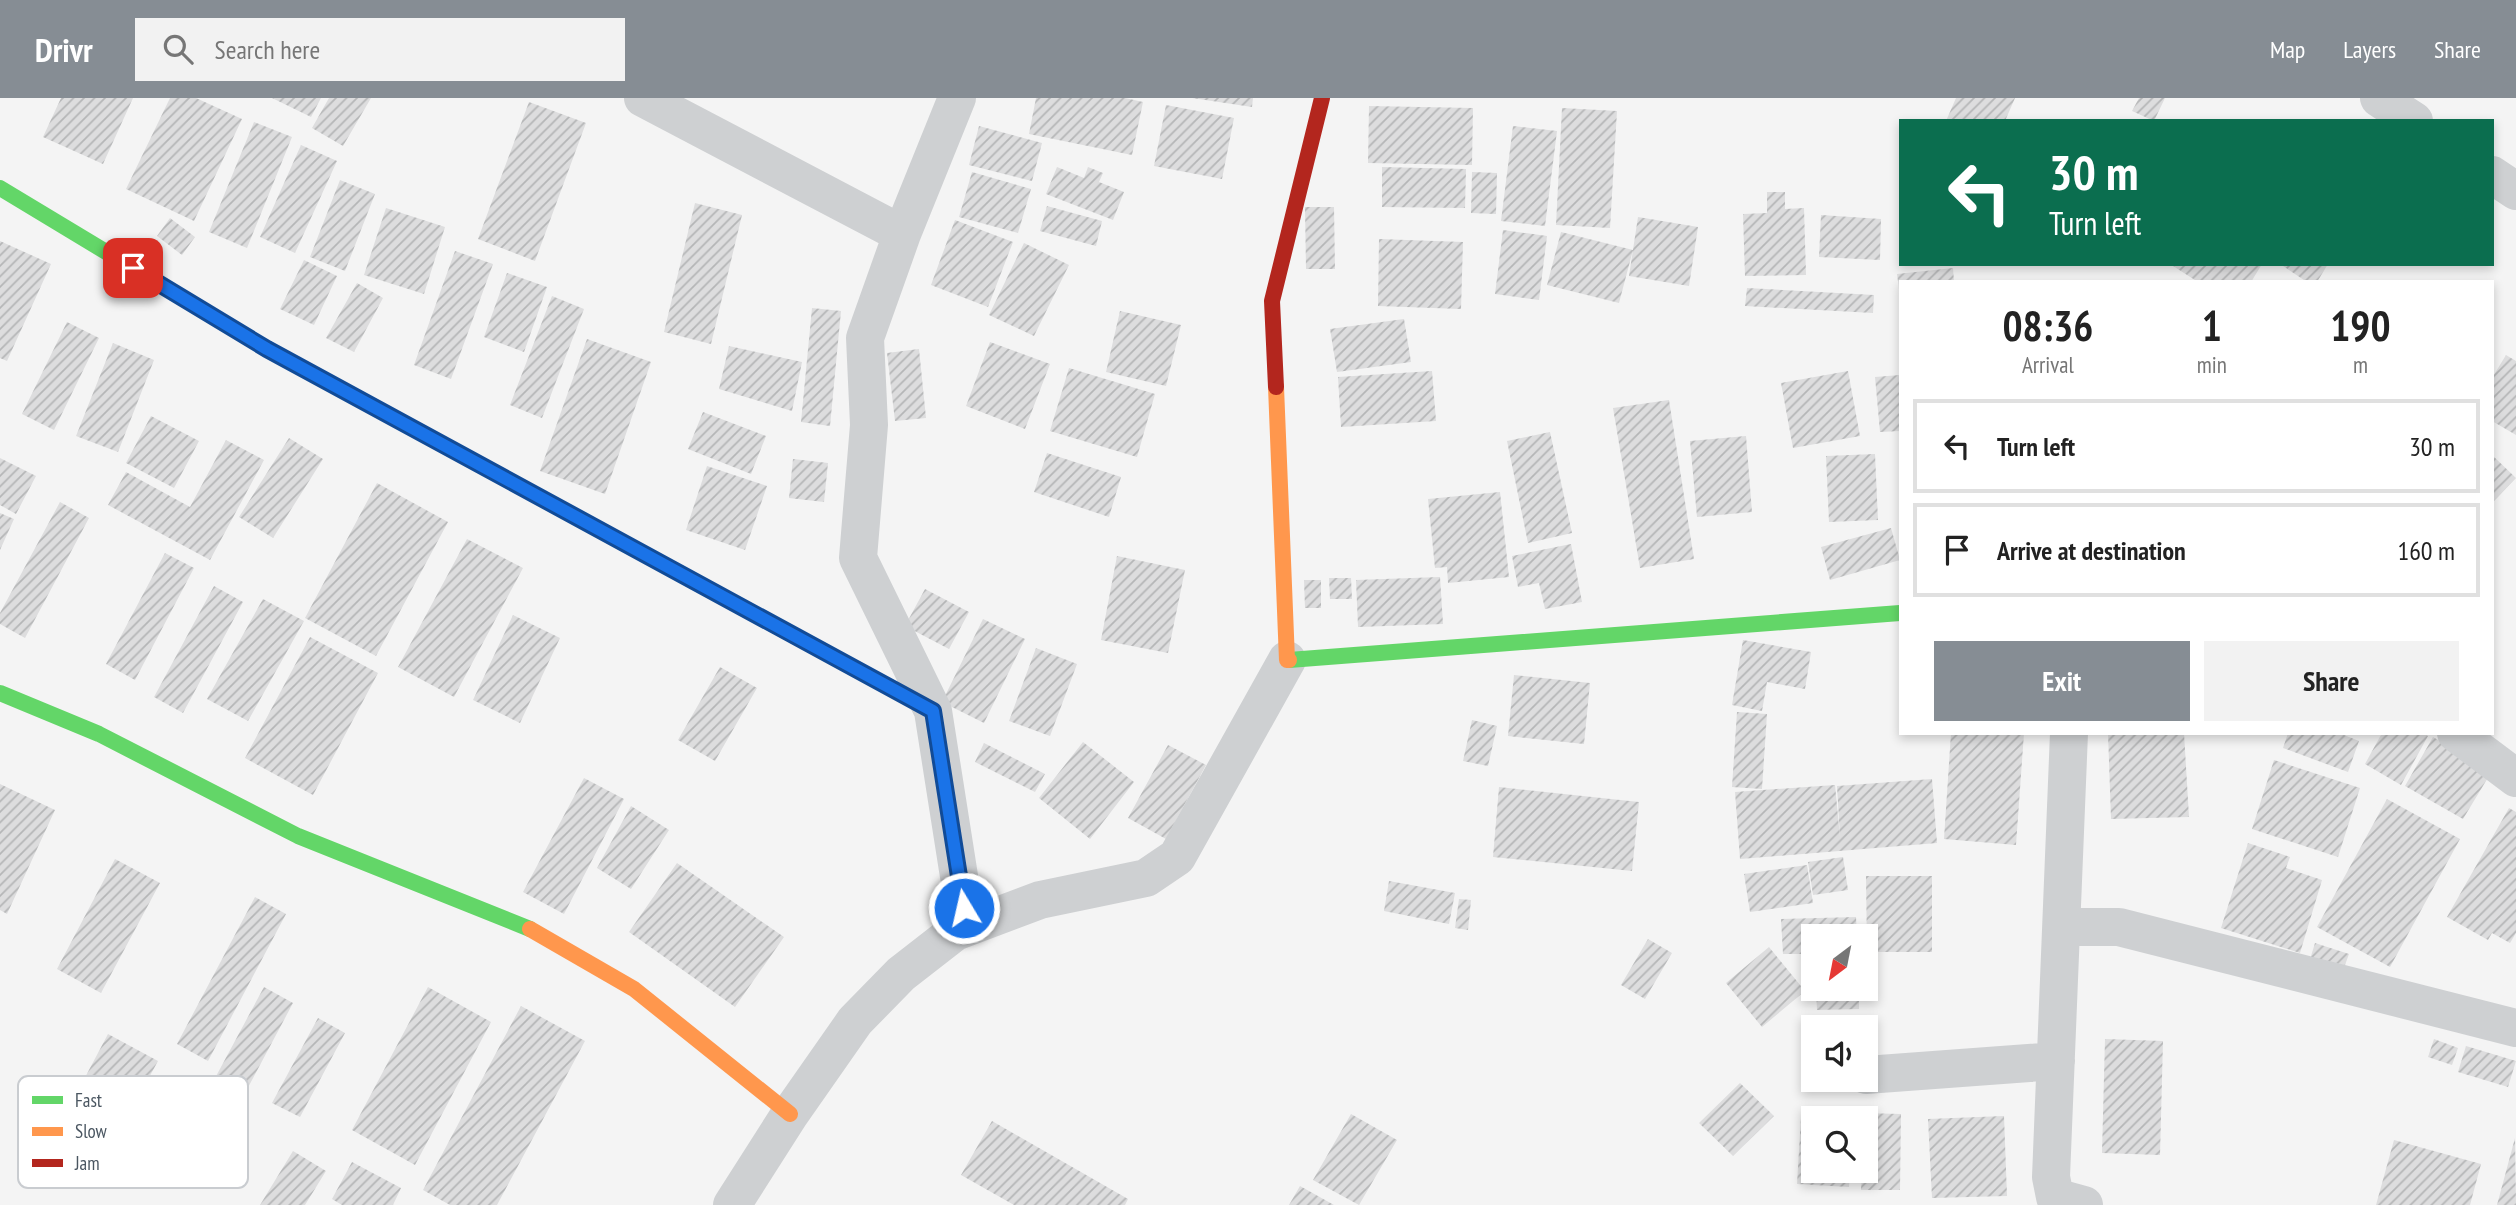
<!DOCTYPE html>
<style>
body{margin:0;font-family:"PT Sans Narrow",sans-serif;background:#f2f2f2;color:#222;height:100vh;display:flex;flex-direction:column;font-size:26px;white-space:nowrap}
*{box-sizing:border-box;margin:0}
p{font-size:23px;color:#767676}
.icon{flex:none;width:38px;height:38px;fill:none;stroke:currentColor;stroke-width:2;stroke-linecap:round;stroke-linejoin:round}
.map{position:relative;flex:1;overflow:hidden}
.sheet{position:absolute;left:1899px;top:182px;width:595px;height:455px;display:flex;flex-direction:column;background:#fff;border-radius:0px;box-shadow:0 4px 10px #0003}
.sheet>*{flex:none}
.top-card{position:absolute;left:1899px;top:21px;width:595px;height:147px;border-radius:0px;box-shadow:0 4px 10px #0003;background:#0b6e4f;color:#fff;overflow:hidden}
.needle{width:46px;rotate:212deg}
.tools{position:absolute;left:1801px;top:826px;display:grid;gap:14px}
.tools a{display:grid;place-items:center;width:77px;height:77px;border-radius:0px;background:#fff;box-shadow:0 4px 10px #0003;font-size:35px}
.pin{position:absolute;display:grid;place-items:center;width:60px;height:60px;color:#fff;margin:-30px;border-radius:14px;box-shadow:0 4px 10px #0006}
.me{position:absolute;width:77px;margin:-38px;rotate:351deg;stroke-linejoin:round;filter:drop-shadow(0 0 5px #0008)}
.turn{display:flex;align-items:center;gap:24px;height:147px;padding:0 35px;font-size:32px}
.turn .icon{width:91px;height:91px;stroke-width:2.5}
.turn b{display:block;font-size:49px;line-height:60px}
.eta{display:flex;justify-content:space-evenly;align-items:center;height:119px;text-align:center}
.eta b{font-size:42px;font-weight:800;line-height:49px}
.button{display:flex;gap:14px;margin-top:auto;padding:14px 35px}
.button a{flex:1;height:80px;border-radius:0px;background:#868d94;color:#fff;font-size:28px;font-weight:800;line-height:80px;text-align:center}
.button a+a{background:#f2f2f2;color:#222}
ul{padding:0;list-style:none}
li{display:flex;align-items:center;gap:21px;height:94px;margin:0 14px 10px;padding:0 21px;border:4px solid #e0e0e0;border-radius:0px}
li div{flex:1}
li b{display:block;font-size:26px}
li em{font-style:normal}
header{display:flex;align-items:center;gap:42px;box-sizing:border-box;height:98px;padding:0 35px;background:#868d94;color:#fff}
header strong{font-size:33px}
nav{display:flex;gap:38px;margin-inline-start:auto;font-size:24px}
.search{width:490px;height:63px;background:#f2f2f2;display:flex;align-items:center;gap:18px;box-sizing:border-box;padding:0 24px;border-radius:0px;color:#767676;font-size:26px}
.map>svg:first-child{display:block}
.building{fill:url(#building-hatch)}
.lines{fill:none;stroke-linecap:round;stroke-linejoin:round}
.street{stroke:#ced0d2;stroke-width:38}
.fast{stroke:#63d668;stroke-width:16}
.slow{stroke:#ff974d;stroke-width:16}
.jam{stroke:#b3261e;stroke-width:16}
.route-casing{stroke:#114b97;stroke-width:18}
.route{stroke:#1a73e8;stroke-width:12}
.key{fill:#fff;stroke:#c9ccd0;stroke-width:2}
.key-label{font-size:19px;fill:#4a5661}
</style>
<header>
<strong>Drivr</strong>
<div class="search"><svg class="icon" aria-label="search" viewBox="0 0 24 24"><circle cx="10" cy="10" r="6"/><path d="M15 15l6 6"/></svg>Search here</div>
<nav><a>Map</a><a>Layers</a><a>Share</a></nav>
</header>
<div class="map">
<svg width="2516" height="1107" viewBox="0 0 2516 1107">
<defs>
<pattern id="building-hatch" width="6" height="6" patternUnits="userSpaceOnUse" patternTransform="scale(1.75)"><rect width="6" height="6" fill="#ddddde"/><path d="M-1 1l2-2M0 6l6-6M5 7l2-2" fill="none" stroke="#b5b6b7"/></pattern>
</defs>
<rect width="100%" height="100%" fill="#f4f4f4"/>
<path class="building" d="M61,0h72l-30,66 -60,-27z
M170,0h26l46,21 -48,102 -68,-32z
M272,0h49l-10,19z
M329,0h42l-28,48 -31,-18z
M1036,0h89l18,4 -11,53 -103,-21z
M1192,0h61l-1,9z
M1956,0h59l-10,23h-59z
M2139,0h26l-11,23 -22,-10z
M529,4l57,21 -51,138 -57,-22z
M1166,7l68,13 -12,61 -68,-13z
M1369,8l104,2 -1,57 -104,-2z
M1562,10l55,3 -7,117 -54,-3z
M254,24l38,15 -45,111 -38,-16z
M979,28l63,17 -10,38 -63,-16z
M1513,28l44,5 -12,95 -44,-5z
M301,47l36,16 -42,92 -35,-16z
M1057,69l27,11 4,-11 15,6 -4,9 25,10 -11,28 -67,-26z
M1382,69l84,2 -1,39 -83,-1z
M972,74l59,17 -13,44 -59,-16z
M1472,74l25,1 -1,41 -25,-1z
M340,82l35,14 -30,77 -35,-14z
M1767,94h18v17l19,-1 2,67 -61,1 -2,-62 24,-1z
M695,105l47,12 -31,129 -47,-12z
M1047,108l55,15 -6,25 -56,-15z
M1305,109h29l1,62h-29z
M386,110l59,19 -21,67 -60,-19z
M1821,117l60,4 -1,41 -61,-3z
M1638,119l60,10 -9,59 -60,-10z
M170,120l25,19 -13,18 -25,-19z
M955,122l58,22 -25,65 -57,-22z
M1503,132l44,6 -8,64 -44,-6z
M1561,134l72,18 -14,53 -72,-18z
M1379,141l84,3 -2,67 -83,-3z
M0,143l51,23 -44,97 -7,-3z
M1024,145l45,22 -35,71 -45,-21z
M455,153l38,13 -42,115 -37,-14z
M304,162l33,16 -23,49 -34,-16z
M2170,166h92l-11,18h-53z
M2280,166h48l-11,18h-10z
M1953,170l1,14h-54l-1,7 -2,-15z
M507,175l40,14 -23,65 -40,-15z
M357,185l26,15 -29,54 -28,-14z
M1747,190l127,7 -1,18 -128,-7z
M552,198l32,13 -42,109 -32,-13z
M812,210l29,3 -11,115 -29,-4z
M1120,213l61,14 -15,61 -60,-14z
M1404,221l7,43 -74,10 -7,-43z
M67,224l32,16 -45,92 -32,-16z
M587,241l64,23 -46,132 -65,-23z
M990,244l60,22 -25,65 -59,-23z
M113,245l41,17 -36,92 -42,-16z
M729,248l73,16 -10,49 -73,-22z
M919,251l7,69 -31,3 -8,-68z
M2506,257l10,6v74l-24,-14v-43z
M1069,270l86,26 -18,63 -87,-26z
M1432,273l4,50 -95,6 -3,-50z
M1848,273l12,65 -67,12 -12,-65z
M1900,277v56l-20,1 -5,-55z
M1669,302l25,159 -54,9 -27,-160z
M703,314l63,24 -15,38 -63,-25z
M151,318l48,25 -25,47 -48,-25z
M1550,334l22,101 -44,10 -21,-102z
M1746,338l6,76 -55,5 -7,-76z
M289,340l34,21 -50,79 -34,-21z
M226,342l38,20 -54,100 -102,-55 18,-33 64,35z
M1047,355l74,24 -12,40 -75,-25z
M1875,356l3,66 -49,2 -3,-66z
M2492,357l24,23 -24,25z
M0,360l36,18 -20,38 -16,-9z
M793,361l35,4 -4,39 -35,-4z
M707,368l60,20 -22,64 -59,-20z
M377,385l71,39 -72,134 -71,-38z
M1500,394l9,85 -61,6 -1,-16 -12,1 -7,-69z
M60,404l29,16 -64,120 -25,-14v-11z
M0,415l14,6 -14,31z
M1891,430l9,32 -70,20 -9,-33z
M467,441l56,29 -69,129 -56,-30z
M1571,446l11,58 -37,7 -6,-26 -21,4 -6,-31z
M165,455l29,15 -59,112 -29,-16z
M1117,458l68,14 -17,83 -67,-13z
M1440,479l3,47 -85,3 -2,-47z
M1329,480h22l1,21h-22z
M1304,482h17v28h-16z
M214,488l29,16 -60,111 -29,-16z
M925,491l44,23 -20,37 -44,-23z
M263,501l41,22 -56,100 -41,-22z
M513,517l47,23 -40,85 -47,-23z
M983,521l42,20 -41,84 -42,-21z
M310,539l68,36 -65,122 -68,-37z
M1743,542l68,12 -6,37 -38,-7 -5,29 -30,-6z
M1036,550l41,16 -27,72 -41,-15z
M720,569l37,21 -42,73 -37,-21z
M1514,577l76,8 -6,61 -76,-8z
M1737,614l30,2 -5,75 -30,-2z
M1472,622l25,6 -9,40 -25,-5z
M1951,635h73l-8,112 -72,-6z
M2108,635h76l5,84 -78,2z
M2288,635h51l20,8 -11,31 -65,-24z
M2382,635h41l5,3 -27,49 -36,-21z
M2433,639l59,34 -29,48 -58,-33z
M1083,644l51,40 -44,57 -51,-41z
M984,645l61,31 -10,18 -60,-30z
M1168,647l38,20 -40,74 -38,-21z
M2274,662l86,28 -22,69 -86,-28z
M584,680l40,21 -60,115 -41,-22z
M1932,681l5,64 -197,16 -5,-67 100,-7 5,52 -3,-51z
M0,686l55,26 -48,104 -7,-4z
M1499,689l140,15 -7,69 -139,-14z
M2387,701l73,40 -70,128 -73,-40z
M631,708l38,24 -38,59 -34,-21z
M2509,710l7,4v121l-6,10 -18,-10 -4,7 -41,-23z
M2248,745l42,14 -4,11 36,12 -22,73 -79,-25z
M1843,759l5,33 -35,5 -5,-33z
M115,761l45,24 -59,110 -44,-24z
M677,765l107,74 -49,70 -106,-75z
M1807,767l6,38 -63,9 -6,-38z
M1866,778h66v76h-65z
M1389,783l66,12 -6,31 -65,-13z
M255,799l31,17 -78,147 -31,-17z
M1459,801l12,1 -3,30 -13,-2z
M1856,819l1,19h-44v18h-30l-2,-35z
M1648,841l24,14 -27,46 -24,-14z
M2315,845l34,11 -8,22 -33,-10z
M1769,849l36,44 -43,36 -36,-44z
M264,889l29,16 -49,92 -30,-15z
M428,889l63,35 -76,143 -63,-35z
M1816,891h43v20l-42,1z
M521,908l64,35 -88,164h-47l-27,-15z
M318,920l27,15 -45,84 -28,-14z
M108,936l50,27 -47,86 -49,-26z
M2105,941l58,2 -3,114 -58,-2z
M2434,941l24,9 -6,17 -24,-8z
M2466,948l50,15 -8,26 -50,-15z
M1740,985l34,33 -41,40 -34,-33z
M1863,1015l38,1 -1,76h-39l1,-19h4v-53h-3z
M1351,1016l46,26 -38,65 -46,-25z
M2004,1018l3,80 -75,2 -4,-79z
M1801,1019l12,1v53h37l-1,16 -52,-3z
M992,1023l136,78 -3,6h-111l-53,-30z
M2515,1040l1,67h-19z
M2394,1042l87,24 -11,41h-94z
M293,1053l33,20 -21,34h-45z
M352,1064l49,26 -8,17h-51l-10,-6z
M1300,1088l34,19h-45z"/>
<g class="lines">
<path class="street" d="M643,0l259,136
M2379,0l35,23
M2492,77l24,16
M2069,635l-18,444 4,20 29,8
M2456,635l60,45
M2062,829h57l397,101
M955,834l9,-24 -31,-197 -75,-153 11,-133 -4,-87 37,-104 55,-136
M1866,977l190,-14
M732,1107l58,-91 65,-93 46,-47 54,-42 85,-32 106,-22 31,-21 110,-197"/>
<path class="fast" d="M0,90l267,161 452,246
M1289,562l611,-47
M0,595l99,41 199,102 232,93"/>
<path class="slow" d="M1276,289l11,273h2
M530,831l104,60 156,125"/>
<path class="jam" d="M1276,289l-4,-86 50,-203
M719,497l214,116"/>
</g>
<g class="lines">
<defs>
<path id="route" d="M133,170l134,81 666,362 31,197"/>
</defs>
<use href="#route" class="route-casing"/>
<use href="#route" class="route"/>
</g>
<rect x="18" y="978" width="230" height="112" rx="10" class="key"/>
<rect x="32" y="998" width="31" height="8" fill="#63d668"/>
<rect x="32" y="1029" width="31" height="9" fill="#ff974d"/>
<rect x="32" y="1061" width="31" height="8" fill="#b3261e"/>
<g class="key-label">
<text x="75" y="1009">Fast</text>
<text x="75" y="1040">Slow</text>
<text x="75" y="1072">Jam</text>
</g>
</svg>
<div class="tools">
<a><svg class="needle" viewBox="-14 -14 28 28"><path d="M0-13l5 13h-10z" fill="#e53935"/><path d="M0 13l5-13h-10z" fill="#767676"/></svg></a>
<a><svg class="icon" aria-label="sound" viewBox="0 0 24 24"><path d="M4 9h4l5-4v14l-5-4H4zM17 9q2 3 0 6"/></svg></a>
<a><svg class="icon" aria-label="search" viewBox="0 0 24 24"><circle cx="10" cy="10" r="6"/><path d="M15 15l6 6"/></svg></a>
</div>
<div class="pin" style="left:133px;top:170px;background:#d93025"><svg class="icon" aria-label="arrive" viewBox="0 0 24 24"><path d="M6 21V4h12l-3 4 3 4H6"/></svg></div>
<svg class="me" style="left:964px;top:810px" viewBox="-20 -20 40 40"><circle r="17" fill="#1a73e8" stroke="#fff" stroke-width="3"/><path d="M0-11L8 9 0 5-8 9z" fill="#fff"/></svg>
<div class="top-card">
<div class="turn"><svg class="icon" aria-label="left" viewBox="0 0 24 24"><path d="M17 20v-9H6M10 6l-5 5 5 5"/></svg><div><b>30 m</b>Turn left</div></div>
</div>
<section class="sheet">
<div class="eta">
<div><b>08:36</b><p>Arrival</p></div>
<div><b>1</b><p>min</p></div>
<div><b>190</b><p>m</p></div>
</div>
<ul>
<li><svg class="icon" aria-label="left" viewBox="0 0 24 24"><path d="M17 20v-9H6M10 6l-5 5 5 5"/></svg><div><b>Turn left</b></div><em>30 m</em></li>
<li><svg class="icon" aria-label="arrive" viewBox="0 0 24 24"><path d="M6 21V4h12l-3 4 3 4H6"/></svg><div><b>Arrive at destination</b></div><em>160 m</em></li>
</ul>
<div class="button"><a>Exit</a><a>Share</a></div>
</section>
</div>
